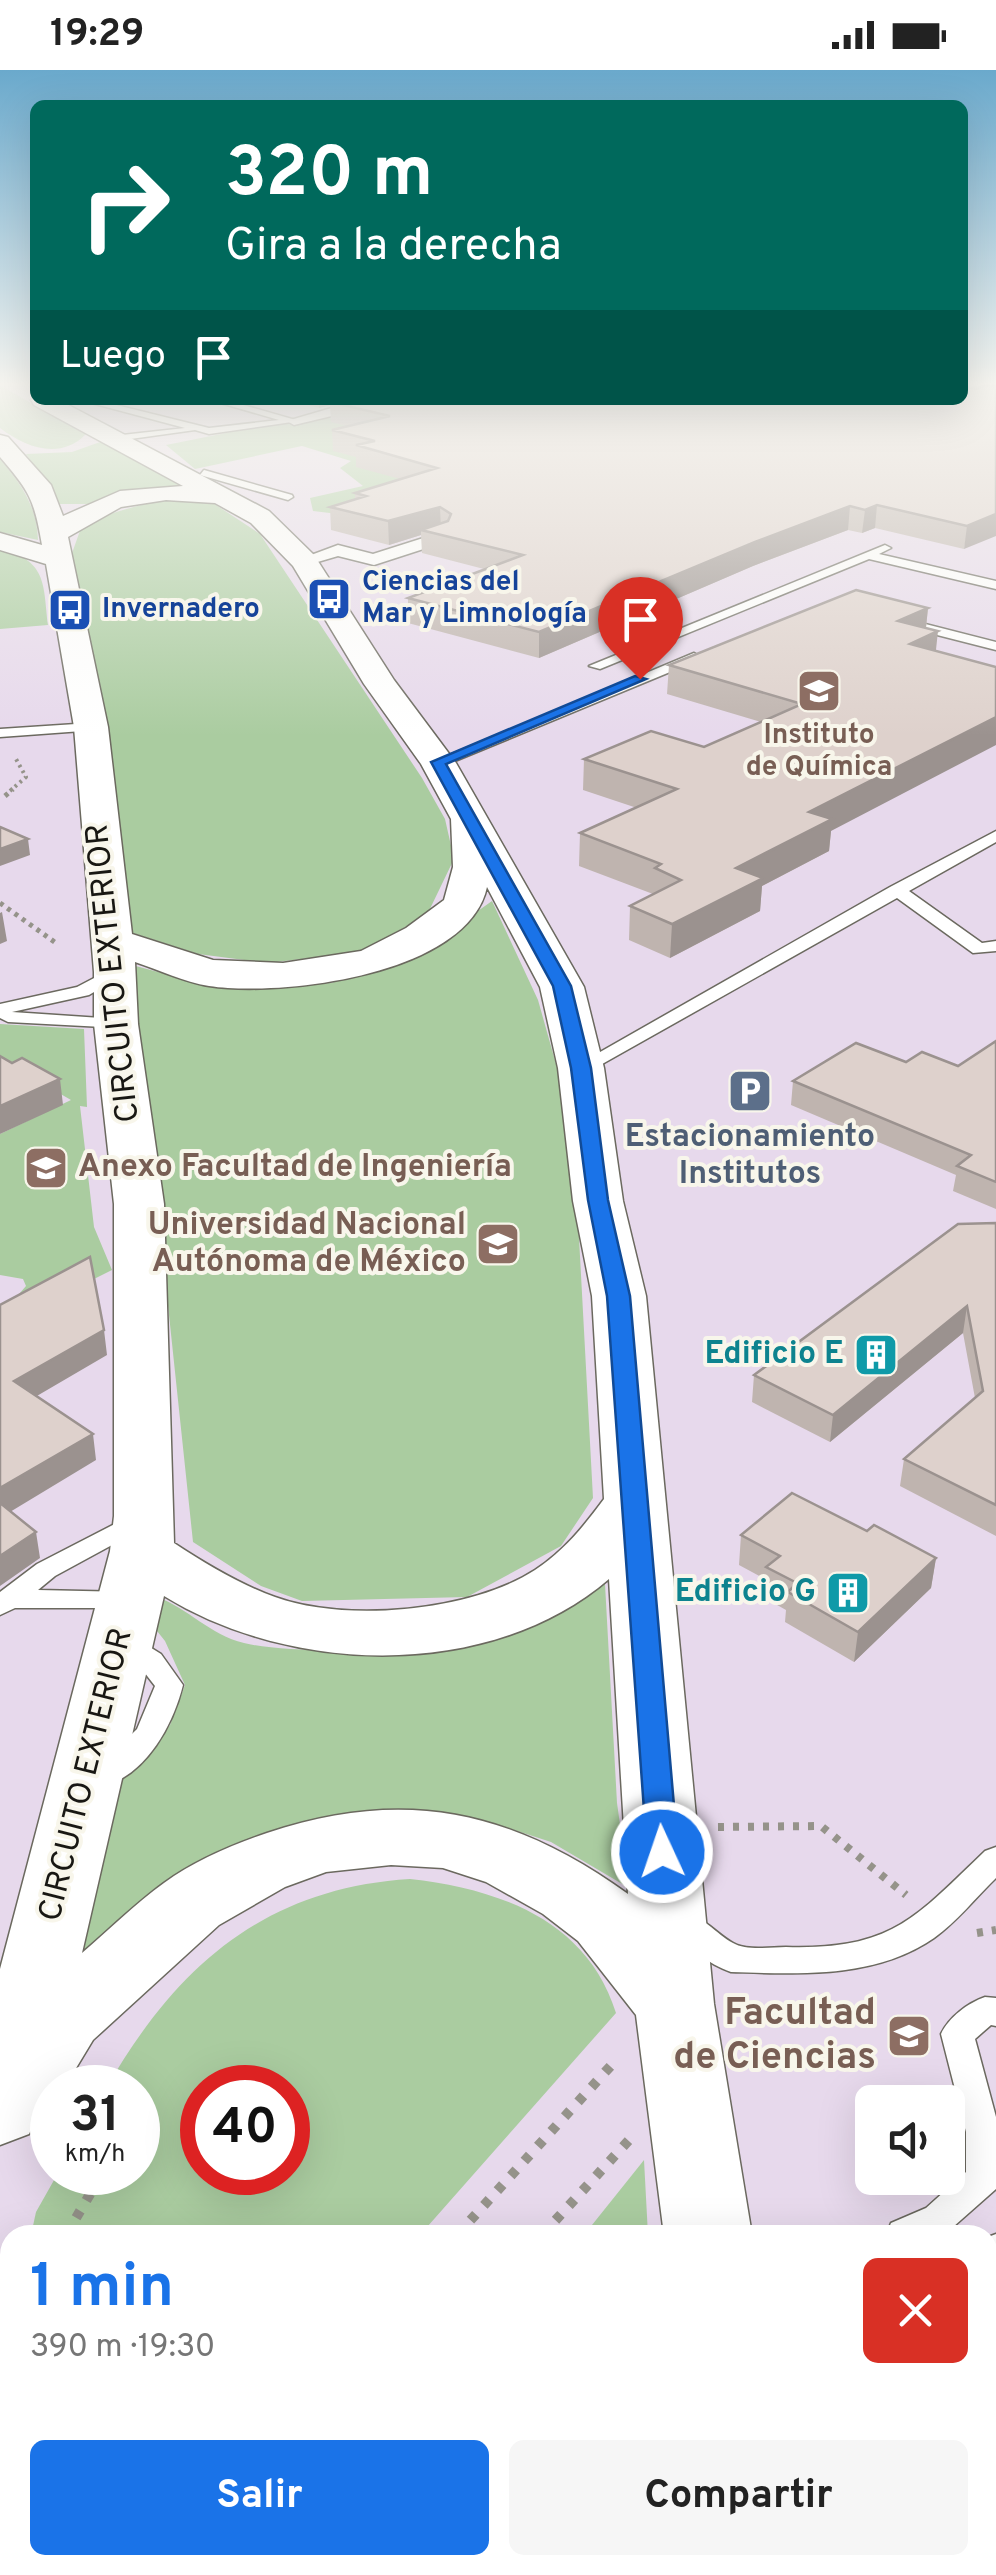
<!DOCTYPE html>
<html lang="es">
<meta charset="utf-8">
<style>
body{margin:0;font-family:Overpass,sans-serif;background:#f6f6f6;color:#222;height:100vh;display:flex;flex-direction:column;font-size:38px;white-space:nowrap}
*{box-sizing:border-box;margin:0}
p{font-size:32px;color:#767676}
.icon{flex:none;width:55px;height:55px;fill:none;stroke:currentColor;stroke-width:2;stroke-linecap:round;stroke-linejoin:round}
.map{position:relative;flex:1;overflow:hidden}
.drawer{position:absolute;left:0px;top:2155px;width:998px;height:350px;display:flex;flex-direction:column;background:#fff;border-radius:30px 30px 0 0;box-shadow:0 10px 40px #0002}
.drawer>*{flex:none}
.top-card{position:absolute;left:30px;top:30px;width:938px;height:305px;border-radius:15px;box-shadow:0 10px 40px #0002;background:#00695c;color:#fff;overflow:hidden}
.buttons{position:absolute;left:855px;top:2015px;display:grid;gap:20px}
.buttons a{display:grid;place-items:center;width:110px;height:110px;border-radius:15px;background:#fff;box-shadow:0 10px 40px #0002;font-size:50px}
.speed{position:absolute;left:30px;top:1995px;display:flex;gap:20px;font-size:50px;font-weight:700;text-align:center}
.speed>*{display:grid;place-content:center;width:130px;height:130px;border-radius:50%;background:#fff;box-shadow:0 10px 40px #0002;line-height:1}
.speed small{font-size:25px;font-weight:400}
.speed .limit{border:15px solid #d22;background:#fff;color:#111}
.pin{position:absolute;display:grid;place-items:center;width:85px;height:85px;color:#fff;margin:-102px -42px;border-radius:50% 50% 50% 0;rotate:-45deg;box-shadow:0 0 10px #0007}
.pin .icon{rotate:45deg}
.me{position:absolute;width:110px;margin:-55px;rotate:357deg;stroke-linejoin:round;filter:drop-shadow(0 0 8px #0008)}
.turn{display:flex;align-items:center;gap:35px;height:210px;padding:0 30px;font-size:45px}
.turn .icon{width:130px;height:130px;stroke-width:2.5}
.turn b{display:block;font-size:70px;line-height:85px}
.then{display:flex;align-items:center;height:95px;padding:0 30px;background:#0003;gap:20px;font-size:38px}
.round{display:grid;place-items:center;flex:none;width:105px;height:105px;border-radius:15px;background:#f6f6f6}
.summary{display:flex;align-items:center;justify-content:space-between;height:170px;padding:0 30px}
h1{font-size:60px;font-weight:700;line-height:75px;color:#1a73e8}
.action{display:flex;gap:20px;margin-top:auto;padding:20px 30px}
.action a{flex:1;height:115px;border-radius:15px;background:#1a73e8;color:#fff;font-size:40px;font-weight:700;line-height:115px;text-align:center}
.action a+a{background:#f6f6f6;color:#222}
.status{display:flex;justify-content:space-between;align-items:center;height:70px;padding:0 50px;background:#fff;direction:ltr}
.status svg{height:28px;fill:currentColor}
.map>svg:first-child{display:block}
.education{fill:#e7d9ec;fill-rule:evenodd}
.green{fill:#aacca0;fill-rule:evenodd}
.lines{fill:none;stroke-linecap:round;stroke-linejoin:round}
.service-casing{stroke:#6b695f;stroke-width:3}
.pedestrian-casing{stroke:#6b695f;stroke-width:3}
.tertiary-casing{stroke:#6b695f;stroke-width:3}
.path-far3{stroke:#95938a;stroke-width:4;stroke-dasharray:2.5 4;stroke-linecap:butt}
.path-far2{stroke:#95938a;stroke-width:5;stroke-dasharray:4 5;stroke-linecap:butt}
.path-far1{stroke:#95938a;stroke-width:8;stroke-dasharray:6 9;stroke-linecap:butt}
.path{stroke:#95938a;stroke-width:10;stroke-dasharray:8 12;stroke-linecap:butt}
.service{fill:#fff;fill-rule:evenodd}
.pedestrian{fill:#fff;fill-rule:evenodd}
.tertiary{fill:#fff;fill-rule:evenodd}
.wall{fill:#bfb4af}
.shaded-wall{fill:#9b928f}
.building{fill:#ded1cc;stroke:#9b928f;stroke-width:2.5}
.route{fill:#1a73e8;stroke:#114b97;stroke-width:2.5}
.labels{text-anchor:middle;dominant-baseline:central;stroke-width:8;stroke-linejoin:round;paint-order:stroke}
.far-transit-label{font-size:28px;font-weight:bold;fill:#164399;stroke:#f8f6eb;text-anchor:start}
.far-education-label{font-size:28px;font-weight:bold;fill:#785e54;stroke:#f8f6eb}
.street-label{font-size:32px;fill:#181713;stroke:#f8f6eb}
.service-label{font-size:32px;font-weight:bold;fill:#4e5e75;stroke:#f8f6eb}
.education-label{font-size:32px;font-weight:bold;fill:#785e54;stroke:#f8f6eb;text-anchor:start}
.culture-label{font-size:32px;font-weight:bold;fill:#0d838f;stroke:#f8f6eb;text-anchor:end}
.near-education-label{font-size:38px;font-weight:bold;fill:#785e54;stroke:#f8f6eb;text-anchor:end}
</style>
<div class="status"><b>19:29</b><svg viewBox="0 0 49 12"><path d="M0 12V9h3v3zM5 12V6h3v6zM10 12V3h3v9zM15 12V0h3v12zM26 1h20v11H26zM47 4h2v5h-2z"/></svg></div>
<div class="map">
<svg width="996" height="2505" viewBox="0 0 996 2505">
<rect width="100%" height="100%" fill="#ebe9dd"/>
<path class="education" d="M0,316h35v14h927l34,-14v2189h-996zM52,2018h86v84h-86zM202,2018h86v84h-86zM872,2032h76v76h-76zM10,2165h978v330h-978z"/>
<path class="green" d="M0,316h1l85,48c-26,27 -61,13 -86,-6z
M554,330h64l-263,116 -42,-5 -3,-13 53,-12 -23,-18 11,-7 -49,-15 -107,23 -29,-24 169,-34z
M103,371l81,47 -95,16h-30l-33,-50 46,-2z
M0,389c21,25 37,47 38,81l-38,-8z
M204,427l56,37 162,244 23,41 9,40 -27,56 -67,37 -92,11 -70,-9 -65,-21 -62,-377 11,-31c40,-17 78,-27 122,-28z
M0,477c47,16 43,34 48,78l-48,4z
M492,831l46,99 27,96 13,123 15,279 -32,48 -94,51 -165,4 -41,-15 -68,-44 -61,-577 56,15 54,8 89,-5 79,-24z
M0,954l84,5 3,78 -7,-1 14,121 18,43 -56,28 -56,18 26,-30 -3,-7 -23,-4v-141l71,-34 -71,-41z
M605,1514l12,219 12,85 -78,-46 -58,-19 -109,-13 -76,15 -255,173 61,-209 56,-64 15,-40 -20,-44 -16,-20 8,-24c31,11 53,38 87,46 57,14 227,7 281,-14 28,-12 54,-30 80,-45z
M410,1809c89,10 177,41 206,134l-196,222h-389l5,-23 22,-39 80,-1v-84l-31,-1c70,-122 159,-199 303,-208zM202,2018h86v84h-86z
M644,2090l4,75h-64z
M10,2258v237h82l-11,10h-81v-202z
M996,2267v238h-179l-1,-10h172v-226z"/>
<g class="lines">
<defs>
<path id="service" d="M80,330h16l113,28 70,-8 -69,-20h16l73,21 -90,13 -14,-4 -79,11 -3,-5 72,-8z
M204,400l88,25 1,2 -5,3 -88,-25z
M885,475l6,3 -12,6 117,27v8l-127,-30 -269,110 -11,-3z
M898,547l98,25v8l-102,-26 -2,-3z
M694,583l6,4 -1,3 -256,106 -12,-3z
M91,653l5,1v6l-96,7v-8z
M996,761v11l-87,49 73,52 14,-2v10l-23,2 -76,-55 -309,174 -7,2 -9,-6 318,-181z
M115,897l6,1v8l-32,19 -77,17 104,7 6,1v8l-114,-6 -8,-4v-14l77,-17z
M138,1442l9,2 4,6 -4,6 -92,50 -17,14 90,2 9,2 4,7 -4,7h-122l-15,7v-23l37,-28z
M124,1561l37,23 22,31c-10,40 -36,88 -78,101l-10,-3 -5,-8 47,-46 18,-43 -14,-18 -31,-27 4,-7z
M996,1777v31c-20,19 -39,44 -62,60 -59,41 -135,36 -203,34 -20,-7 -52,-28 -62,-47l5,-9c24,-8 39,16 59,27 13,8 38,4 53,4 106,3 129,-29 199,-96z
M985,1927l11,1v28l-5,-1 -16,14 21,78v72l-52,46h-58l5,-12 35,-15 40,-36v-40l-25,-98c8,-17 27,-31 44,-37z
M996,2164v34l-8,3v-34z"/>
<path id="pedestrian" d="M335,337l7,4 -2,3 -46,11 -7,-4z
M439,463l9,5 -3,4 -71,23 -36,-9 -34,10 -9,-5 43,-16 35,9z"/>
<path id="tertiary" d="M34,325l1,5h24l210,111 45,44 80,125 62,83 128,224 20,81 19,133 23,95 68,708 38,231h-88l-28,-220 -58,-74 -35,-27 -57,-32 -43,-14 -52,-3 -65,7 -41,15 -66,38 -126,115 -29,48h-12v17l-11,4 -12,25 -29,11v-176l110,-418 4,-35v-312l-20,-180v-52l-20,-245 -28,-163 -46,-14v-17l42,12c-8,-46 -12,-53 -42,-88v-22l8,2 43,48 12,31 57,-25 63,-5 -149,-81 -3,-5zM166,430l49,3 36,20 42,43 71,118 57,80 30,55 2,48 -9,33 -38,28 -45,23 -78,12 -70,-3 -81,-26 -24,-207 -40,-190 53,-30zM487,817l53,100 18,81 15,133 19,95 12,203c-20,27 -40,52 -69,71 -63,41 -189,53 -260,27 -36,-13 -69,-33 -101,-54l-10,-339 -26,-180 -3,-62c24,8 49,20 74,24 73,11 259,-11 278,-99zM609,1509l19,315c-116,-84 -224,-107 -361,-61 -35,12 -73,28 -103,50 -29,21 -55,47 -82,70l82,-357c128,79 326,85 445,-17z
M691,2495h100l1,10h-100z"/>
</defs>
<use href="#service" class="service-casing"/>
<use href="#pedestrian" class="pedestrian-casing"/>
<use href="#tertiary" class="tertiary-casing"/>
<path class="path-far3" d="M10,721l16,-14 -10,-18"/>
<path class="path-far2" d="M5,726l8,-7
M0,833l56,40"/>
<path class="path-far1" d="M718,1757l103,-1 85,69
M977,1863l19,-3"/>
<path class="path" d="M66,2165l37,-63
M457,2165l160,-176
M542,2165l87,-95
M138,2505l11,-10
M201,2505l9,-10"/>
<use href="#service" class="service"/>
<use href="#pedestrian" class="pedestrian"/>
<use href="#tertiary" class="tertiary"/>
</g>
<path class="wall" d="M962,316h34l-32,163 -89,-21 -13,5 -14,-3 -95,36 -214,92 -131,-35v-25l76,-29 -62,-16 -1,-18 -32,10 -58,-15 -1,-23 25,-8v-6l45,-14 -44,-12v-10l-23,-6 -1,-21 15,-4 -16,-4 -1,-17 -11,3 -31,-8h674z
M928,538l-2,20 -95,203 -2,20 -67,35 -2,25 -90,47 -41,-18 1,-34 23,-12 -74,-28 1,-33 57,-25 -54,-18 1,-31 120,-12 57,-25 -94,-28 2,-29z
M996,971v168l-43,-18 3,-16 -165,-70 2,-24 165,-15z
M996,1153v313l-96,-50 4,-27 71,-61 -12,-65 -133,109 -78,-40 2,-27z
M867,1461l69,27 -5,30 -77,74 -69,-40 1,-12 -23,-13 2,-18 -26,-14 2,-30z"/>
<path class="shaded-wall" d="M319,330h18l-7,2v3l-11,3z
M877,435l-2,23 -13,5 3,-23z
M850,436l-2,24 -95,36 -214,92v-26l216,-90z
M440,437l1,23h-20v5l-32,10 -1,-24z
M996,444v22l-32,13 3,-23z
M928,538l-3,28 -27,-15z
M938,561l-3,28 -25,-15z
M996,647v28l-165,86 -2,20 -67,35 -2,25 -90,47 2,-34 64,-56 73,-56z
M28,769l2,16 -30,11v-17z
M2,842l5,29 -7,3v-31z
M60,1009l3,26 -63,29v-28z
M967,1236l-4,27 -133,109 3,-27z
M104,1260l3,25 -89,52 -4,-26z
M93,1364l3,26 -96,58v-30z
M36,1462l4,26 -40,28v-30z
M936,1488l-5,30 -77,74 4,-30z"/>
<path class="building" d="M962,316l14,3 7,-3h13v128l-29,12 -90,-21 -12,5 -15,-4 -95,36 -216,90 -131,-34 115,-43 -102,-25 27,-9 3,-7 -11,-7 -52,14 -58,-14 36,-11 -11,-3 82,-25 -81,-23 19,-4 -43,-11 58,-14 -60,-14 8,-2h624z
M856,520l72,18 -30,13 40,10 -28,13 86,23v50l-187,95 23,7 -96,49 27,10 -91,46 -42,-18 51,-26 -26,-12 6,-4 -81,-31 97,-44 -93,-30 67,-28 53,16 98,-43 -133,-39z
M0,757l28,12 -28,10z
M996,971v141l-39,-16 14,-11 -178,-74 63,-38 50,19 16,-10 36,14z
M0,986l12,7 10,-5 38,21 -60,27z
M996,1153v282l-92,-46 79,-68 -16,-85 -134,109 -79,-40 204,-151z
M90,1187l14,73 -90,51 79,53 -93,54v-183z
M792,1423l75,38 7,-6 62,33 -78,74 -70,-40 9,-9 -31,-16 14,-11 -39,-21z
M0,1433l36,29 -36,24z
M219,2495h278l11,10h-297z"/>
<linearGradient id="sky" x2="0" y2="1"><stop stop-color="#6aa9cc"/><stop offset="0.47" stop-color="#f6f5f0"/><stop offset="1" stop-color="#f6f5f0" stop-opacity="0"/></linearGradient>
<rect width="996" height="666" fill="url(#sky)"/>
<path class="route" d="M635,606l11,3 -200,85 125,222 20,82 17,132 22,96 48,556 -5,9 -11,3 -10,-3 -5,-9 -40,-556 -19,-96 -17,-132 -18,-82 -122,-224z"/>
<defs>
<symbol id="bus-square" viewBox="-11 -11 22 22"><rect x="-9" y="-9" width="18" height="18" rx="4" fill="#1a4fb4" stroke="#f8f6eb"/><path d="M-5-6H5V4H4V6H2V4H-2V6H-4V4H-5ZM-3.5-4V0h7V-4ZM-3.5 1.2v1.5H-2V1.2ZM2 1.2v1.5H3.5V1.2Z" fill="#fff"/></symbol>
<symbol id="university-square" viewBox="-11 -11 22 22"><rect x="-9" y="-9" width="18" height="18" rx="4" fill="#8d6e63" stroke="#f8f6eb"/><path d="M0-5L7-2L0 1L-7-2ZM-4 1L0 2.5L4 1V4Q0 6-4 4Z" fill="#fff"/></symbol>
<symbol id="parking-square" viewBox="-11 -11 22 22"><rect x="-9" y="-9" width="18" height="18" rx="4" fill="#5c6f8a" stroke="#f8f6eb"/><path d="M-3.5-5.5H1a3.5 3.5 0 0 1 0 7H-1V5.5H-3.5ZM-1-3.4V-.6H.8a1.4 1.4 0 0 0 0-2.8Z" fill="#fff"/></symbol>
<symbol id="building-square" viewBox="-11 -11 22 22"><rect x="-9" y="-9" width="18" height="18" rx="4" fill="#0f9aa8" stroke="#f8f6eb"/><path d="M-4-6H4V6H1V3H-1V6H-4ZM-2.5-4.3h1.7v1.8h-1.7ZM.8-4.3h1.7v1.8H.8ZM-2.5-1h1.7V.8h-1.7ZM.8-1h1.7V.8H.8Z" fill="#fff"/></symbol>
</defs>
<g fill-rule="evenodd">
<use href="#bus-square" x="304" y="504" width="50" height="50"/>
<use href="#bus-square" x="45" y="515" width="50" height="50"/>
<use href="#university-square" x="794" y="596" width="50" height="50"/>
<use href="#parking-square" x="725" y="996" width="50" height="50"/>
<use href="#university-square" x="21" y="1073" width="50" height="50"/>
<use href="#university-square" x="473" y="1149" width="50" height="50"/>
<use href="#building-square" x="851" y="1260" width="50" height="50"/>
<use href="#building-square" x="823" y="1498" width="50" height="50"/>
<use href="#university-square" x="884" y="1941" width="50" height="50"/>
</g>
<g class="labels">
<g class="far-transit-label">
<text x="362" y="513">Ciencias del<tspan x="362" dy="32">Mar y Limnología</tspan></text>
<text x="102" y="540">Invernadero</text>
</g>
<g class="far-education-label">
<text x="819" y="666">Instituto<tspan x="819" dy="32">de Química</tspan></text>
</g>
<g class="street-label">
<text transform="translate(114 903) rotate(-96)">CIRCUITO EXTERIOR</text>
<text transform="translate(87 1705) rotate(-76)">CIRCUITO EXTERIOR</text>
</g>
<g class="service-label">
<text x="750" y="1068">Estacionamiento<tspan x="750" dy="37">Institutos</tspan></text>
</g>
<g class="education-label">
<text x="78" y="1098">Anexo Facultad de Ingeniería</text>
<text x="466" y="1156" text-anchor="end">Universidad Nacional<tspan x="466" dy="37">Autónoma de México</tspan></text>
</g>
<g class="culture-label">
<text x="844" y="1285">Edificio E</text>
<text x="816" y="1523">Edificio G</text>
</g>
<g class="near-education-label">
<text x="876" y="1944">Facultad<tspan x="876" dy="44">de Ciencias</tspan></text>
</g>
</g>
</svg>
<div class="buttons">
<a><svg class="icon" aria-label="sound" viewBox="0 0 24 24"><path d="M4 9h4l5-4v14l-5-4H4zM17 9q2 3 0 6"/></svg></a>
</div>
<div class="speed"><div>31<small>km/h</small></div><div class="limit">40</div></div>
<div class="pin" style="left:640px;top:609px;background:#d93025"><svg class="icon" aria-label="arrive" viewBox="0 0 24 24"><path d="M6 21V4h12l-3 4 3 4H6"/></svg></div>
<svg class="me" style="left:662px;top:1782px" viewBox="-20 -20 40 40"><circle r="17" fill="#1a73e8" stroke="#fff" stroke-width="3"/><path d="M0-11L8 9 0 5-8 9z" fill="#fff"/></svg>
<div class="top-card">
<div class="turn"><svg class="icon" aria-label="right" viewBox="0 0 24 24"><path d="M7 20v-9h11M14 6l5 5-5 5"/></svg><div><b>320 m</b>Gira a la derecha</div></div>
<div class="then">Luego<svg class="icon" aria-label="arrive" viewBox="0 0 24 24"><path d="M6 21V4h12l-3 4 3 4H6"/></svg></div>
</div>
<section class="drawer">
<div class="summary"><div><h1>1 min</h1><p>390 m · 19:30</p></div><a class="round" style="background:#d93025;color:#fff"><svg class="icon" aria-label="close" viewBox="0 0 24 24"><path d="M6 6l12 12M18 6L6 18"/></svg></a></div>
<div class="action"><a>Salir</a><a>Compartir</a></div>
</section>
</div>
